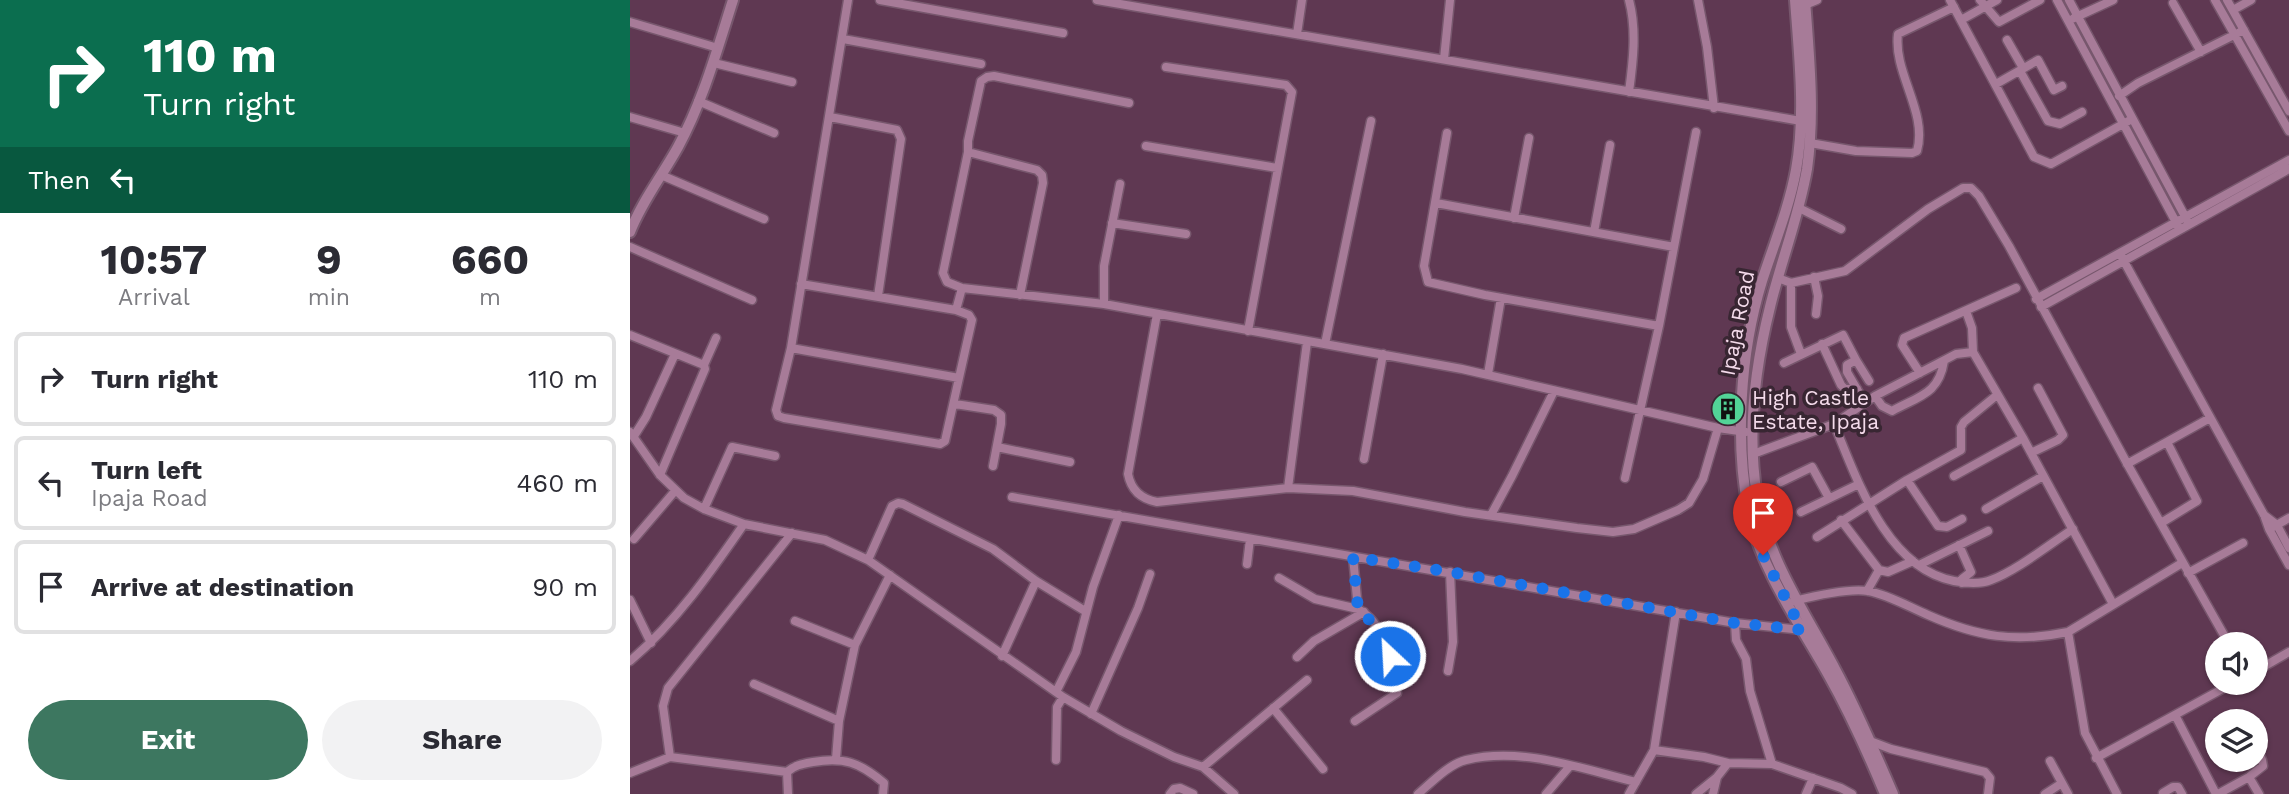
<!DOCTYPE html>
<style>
body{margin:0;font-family:"Work Sans",sans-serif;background:#f2f2f3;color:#2b2b33;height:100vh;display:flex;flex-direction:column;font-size:26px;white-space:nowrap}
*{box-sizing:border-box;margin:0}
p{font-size:23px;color:#7c7c81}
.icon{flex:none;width:38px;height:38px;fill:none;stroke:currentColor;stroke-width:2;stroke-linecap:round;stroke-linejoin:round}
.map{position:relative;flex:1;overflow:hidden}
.sheet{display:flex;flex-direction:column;background:#fff;width:630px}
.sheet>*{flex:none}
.guide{background:#0b6e4f;color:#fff;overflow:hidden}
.buttons{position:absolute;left:1575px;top:632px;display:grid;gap:14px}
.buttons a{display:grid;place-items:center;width:63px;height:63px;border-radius:50%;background:#fff;box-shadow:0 2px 5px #0004;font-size:35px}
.pin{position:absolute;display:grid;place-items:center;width:60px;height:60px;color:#fff;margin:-72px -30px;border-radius:50% 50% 50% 0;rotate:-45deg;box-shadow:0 0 7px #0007}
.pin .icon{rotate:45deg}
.me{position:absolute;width:77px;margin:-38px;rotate:335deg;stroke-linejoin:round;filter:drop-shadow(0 0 5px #0008)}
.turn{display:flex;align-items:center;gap:24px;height:147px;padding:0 28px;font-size:32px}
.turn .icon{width:91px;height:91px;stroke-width:2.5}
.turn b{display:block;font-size:49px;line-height:60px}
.then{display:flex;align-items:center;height:66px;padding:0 28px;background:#0003;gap:14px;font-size:26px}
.eta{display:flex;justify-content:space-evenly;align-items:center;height:119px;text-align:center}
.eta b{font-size:42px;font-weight:700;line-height:49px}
.button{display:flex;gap:14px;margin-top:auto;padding:14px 28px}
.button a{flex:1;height:80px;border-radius:42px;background:#3d7760;color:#fff;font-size:28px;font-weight:700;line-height:80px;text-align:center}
.button a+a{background:#f2f2f3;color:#2b2b33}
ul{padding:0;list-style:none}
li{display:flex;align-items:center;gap:21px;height:94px;margin:0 14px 10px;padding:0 14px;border:4px solid #e1e1e2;border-radius:10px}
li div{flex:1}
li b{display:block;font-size:26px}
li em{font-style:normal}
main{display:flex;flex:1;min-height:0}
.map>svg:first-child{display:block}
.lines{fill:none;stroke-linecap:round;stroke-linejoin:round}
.street-casing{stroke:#77576d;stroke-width:11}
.secondary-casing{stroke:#77576d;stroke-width:14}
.street{stroke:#a77b98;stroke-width:8}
.secondary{stroke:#a77b98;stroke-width:10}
.route{stroke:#1a73e8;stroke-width:12;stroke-dasharray:0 21.6}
.labels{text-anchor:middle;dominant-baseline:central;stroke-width:7;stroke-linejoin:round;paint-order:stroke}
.street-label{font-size:21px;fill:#f4dbeb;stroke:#382632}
.poi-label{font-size:21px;fill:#f4dbeb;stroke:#382632;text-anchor:start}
</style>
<main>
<section class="sheet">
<div class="guide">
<div class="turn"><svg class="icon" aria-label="right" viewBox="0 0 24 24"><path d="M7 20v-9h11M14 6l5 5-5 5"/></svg><div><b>110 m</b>Turn right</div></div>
<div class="then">Then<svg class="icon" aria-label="left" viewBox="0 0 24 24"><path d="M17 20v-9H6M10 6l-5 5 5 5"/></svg></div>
</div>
<div class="eta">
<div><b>10:57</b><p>Arrival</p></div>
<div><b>9</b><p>min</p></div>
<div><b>660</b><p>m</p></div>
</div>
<ul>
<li><svg class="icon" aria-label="right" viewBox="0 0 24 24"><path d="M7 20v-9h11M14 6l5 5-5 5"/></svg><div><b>Turn right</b></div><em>110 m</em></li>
<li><svg class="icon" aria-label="left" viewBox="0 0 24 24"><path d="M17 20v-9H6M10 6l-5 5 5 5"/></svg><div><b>Turn left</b><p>Ipaja Road</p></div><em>460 m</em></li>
<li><svg class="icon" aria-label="arrive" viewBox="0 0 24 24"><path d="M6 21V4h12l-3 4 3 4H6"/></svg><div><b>Arrive at destination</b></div><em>90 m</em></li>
</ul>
<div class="button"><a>Exit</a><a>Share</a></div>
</section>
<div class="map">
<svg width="1659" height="794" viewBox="0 0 1659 794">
<rect width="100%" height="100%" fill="#5f3852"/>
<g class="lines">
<defs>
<path id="street" d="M218,0l-57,348 168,30 13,-58 -3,-5 -13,-5
M250,0l183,33
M467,0l704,121
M999,0c8,30 4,62 0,92
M1068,0l9,47 7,61
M1320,0l84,157 17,7 81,-45
M1350,0l19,22 41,-22
M1427,0l121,226
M1439,0l119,222
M1585,0l74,131
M1597,0l62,111
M1543,3l28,49
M1175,5l12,-5
M1603,10l18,-10
M1444,18l39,-18
M1331,20l36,-20
M0,22l88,26
M667,34l5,-34
M213,39l138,25
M1377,40l16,28
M814,59l6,-59
M84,63l78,19
M536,67l120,18 6,7 -44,239
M1390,71l28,50 12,3 22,-12
M1366,84l42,-24 16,30 8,-4
M1489,96l19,-13 106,-53
M68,101l76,32
M0,117l55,16
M200,117l67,13 4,9 -23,157
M817,133l-23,133 4,16 57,13 174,31
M1180,143l46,8 56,2 5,-2c11,-39 -24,-78 -19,-117l56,-27
M516,146l131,22
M338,152l-25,121 4,9 15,6 142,16 358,65 256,59 28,4
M31,175l103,44
M806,203l238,44
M1169,208l42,21
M884,218l15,-80
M482,223l74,11
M964,232l16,-87
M0,247l122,53
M1490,254l144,261 5,14 20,36
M1184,277l4,19 -2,18
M1148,278l13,5 54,-12 83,-62 35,-21h8l8,8 30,50 120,221 100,177
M1161,283v44l10,27
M171,284l155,26 6,-22
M390,295l23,-112 -1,-8 -5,-5 -69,-18v-11l13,-60 6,-4 7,-1 135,27
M1406,299l253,-139
M474,304v-38l16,-82
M1411,307l248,-138
M1336,311l6,17 1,24
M527,314l-29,160c3,16 13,25 29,28l131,-14 65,3 112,21 112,16 36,4 21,-3 44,-19 11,-7 14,-24 15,-51
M0,335l74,30 1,4 -45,106
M695,344l46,-223
M1192,344l19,41 4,4h12
M161,348l-15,62 2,6 6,2 156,26 5,-3 14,-63
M1226,360l13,21
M1154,363l59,-28 13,25 -9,5v7l18,31
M74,365l12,-27
M1290,373l-18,-28 2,-7 112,-50
M858,374l13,-76
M1245,396l7,10 10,5c27,-15 47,-17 52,-50
M325,404l39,6 7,5v9l-8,42
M1204,424c23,55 52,144 120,157 11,2 25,4 37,-1 25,-9 59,-36 82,-51
M0,432l30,43 24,23 20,11 40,15 81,16 43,20 195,137 58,34 53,26 29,10 31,27
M4,436l12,-19 29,-63
M367,447l73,15
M1401,453l27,-13 5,-5 -25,-47
M1123,454l81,-30 41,-28 60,-31 21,-11 17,-2 50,86 90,166
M734,459l19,-105
M1497,464l83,-46
M1324,476l69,-38
M995,478l34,-152 37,-194
M1277,480l31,46 9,1 15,-8
M1151,482l31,-15 17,31
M658,488l19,-146
M382,497l723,126 67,7
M74,509l28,-62 43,9
M1356,509l57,-33
M1171,512l58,-28
M861,515l21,-39 42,-85
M1634,515l13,10 12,23
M1211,520l38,50 9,2 25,-11
M1531,523l36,-22 -30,-59
M1643,527l16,-9
M1187,537l90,-57 54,-30v-23l3,-5 33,-27
M4,539l41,-48
M1329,545l12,27 -9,7v4
M723,557l5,52c30,17 33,54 39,84l-42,28
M238,560l24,-54 6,-3 5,1 90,45 43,32 49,30
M617,564l3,-25
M1289,565l69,-34
M1558,573l55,-30
M649,578l36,21 43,10
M1237,591l12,-21
M0,600l21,43
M1164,601c20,-5 54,-13 74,-10 21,4 41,16 60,24 50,22 87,28 140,17
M165,621l60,24
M1105,623l1,17 10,19 4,32 22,73
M372,656l34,-75
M667,657l17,-16 50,-29
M0,661c46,-39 80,-88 114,-137
M818,671l5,-29 -3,-70
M1626,671l33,-19
M124,684l85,37
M426,692l20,-40 17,-65 26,-72
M643,708l50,61
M461,714l47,-106 12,-34
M1545,715l41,79
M1240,741l21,8 94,23 5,6 -2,16
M1024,750l50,7 24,6 44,1 69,24 11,6
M40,757l117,15c8,-7 15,-8 26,-10 31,-5 46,0 71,21l-1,11
M1466,758l139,-76
M206,759l3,-38 16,-76 35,-70
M426,760l1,-53 6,-10
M1420,761l18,33
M573,767l104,-87
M157,772l1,22
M0,773l40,-16 -7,-51 5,-18 124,-155
M1619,777l10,17
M1533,793l10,-6h5l4,7
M540,794l4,-5 6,-1 13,6
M788,794c14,-12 31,-30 48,-34 56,-14 116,9 170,22
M916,794l24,-28
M999,794l25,-44 22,-138
M1066,794l21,-17
M1083,794l4,-17 11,-14
M1176,794l7,-16
M1415,794l17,-11
M1487,794l-32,-61 -17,-101 114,-69
M1588,794l31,-17 14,-11 -1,-6 -6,-14"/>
<path id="secondary" d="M1165,0c4,55 11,115 1,170 -7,38 -22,74 -34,111 -22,71 -28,164 -12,237 13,54 51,108 78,156 22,39 40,79 57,120
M1175,0c4,56 10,113 2,169 -8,47 -26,92 -37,138 -15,60 -23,128 -13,189 10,62 49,118 78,173 22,41 40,83 58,125
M0,232c12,-31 32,-56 48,-85 25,-46 39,-97 55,-147"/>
</defs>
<use href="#street" class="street-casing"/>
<use href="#secondary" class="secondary-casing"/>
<use href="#street" class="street"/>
<use href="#secondary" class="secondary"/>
</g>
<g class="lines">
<path class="route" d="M760,656l-12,-28 -20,-19 -5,-52 97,15 285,51 67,7 -39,-75"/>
</g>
<defs>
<symbol id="building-disc" viewBox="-11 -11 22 22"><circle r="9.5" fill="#52d397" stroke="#382632"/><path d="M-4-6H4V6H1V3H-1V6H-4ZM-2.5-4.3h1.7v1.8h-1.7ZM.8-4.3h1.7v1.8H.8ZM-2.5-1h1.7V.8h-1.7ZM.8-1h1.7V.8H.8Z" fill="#111"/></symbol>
</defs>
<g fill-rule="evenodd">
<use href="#building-disc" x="1079" y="390" width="38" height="38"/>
</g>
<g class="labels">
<g class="street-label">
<text transform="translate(1107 323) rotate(-79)">Ipaja Road</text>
</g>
<g class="poi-label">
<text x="1122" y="397">High Castle<tspan x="1122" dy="24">Estate, Ipaja</tspan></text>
</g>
</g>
</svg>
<div class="buttons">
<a><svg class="icon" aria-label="sound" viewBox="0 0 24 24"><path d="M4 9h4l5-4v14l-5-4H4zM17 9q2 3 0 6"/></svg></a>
<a><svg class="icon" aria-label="layers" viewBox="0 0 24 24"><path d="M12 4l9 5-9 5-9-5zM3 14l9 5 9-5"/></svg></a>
</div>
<div class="pin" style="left:1133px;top:555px;background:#d93025"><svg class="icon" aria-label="arrive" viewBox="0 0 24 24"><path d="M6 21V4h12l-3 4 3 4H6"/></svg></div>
<svg class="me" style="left:760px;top:656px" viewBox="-20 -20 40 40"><circle r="17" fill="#1a73e8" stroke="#fff" stroke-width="3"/><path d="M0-11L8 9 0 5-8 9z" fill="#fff"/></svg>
</div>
</main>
